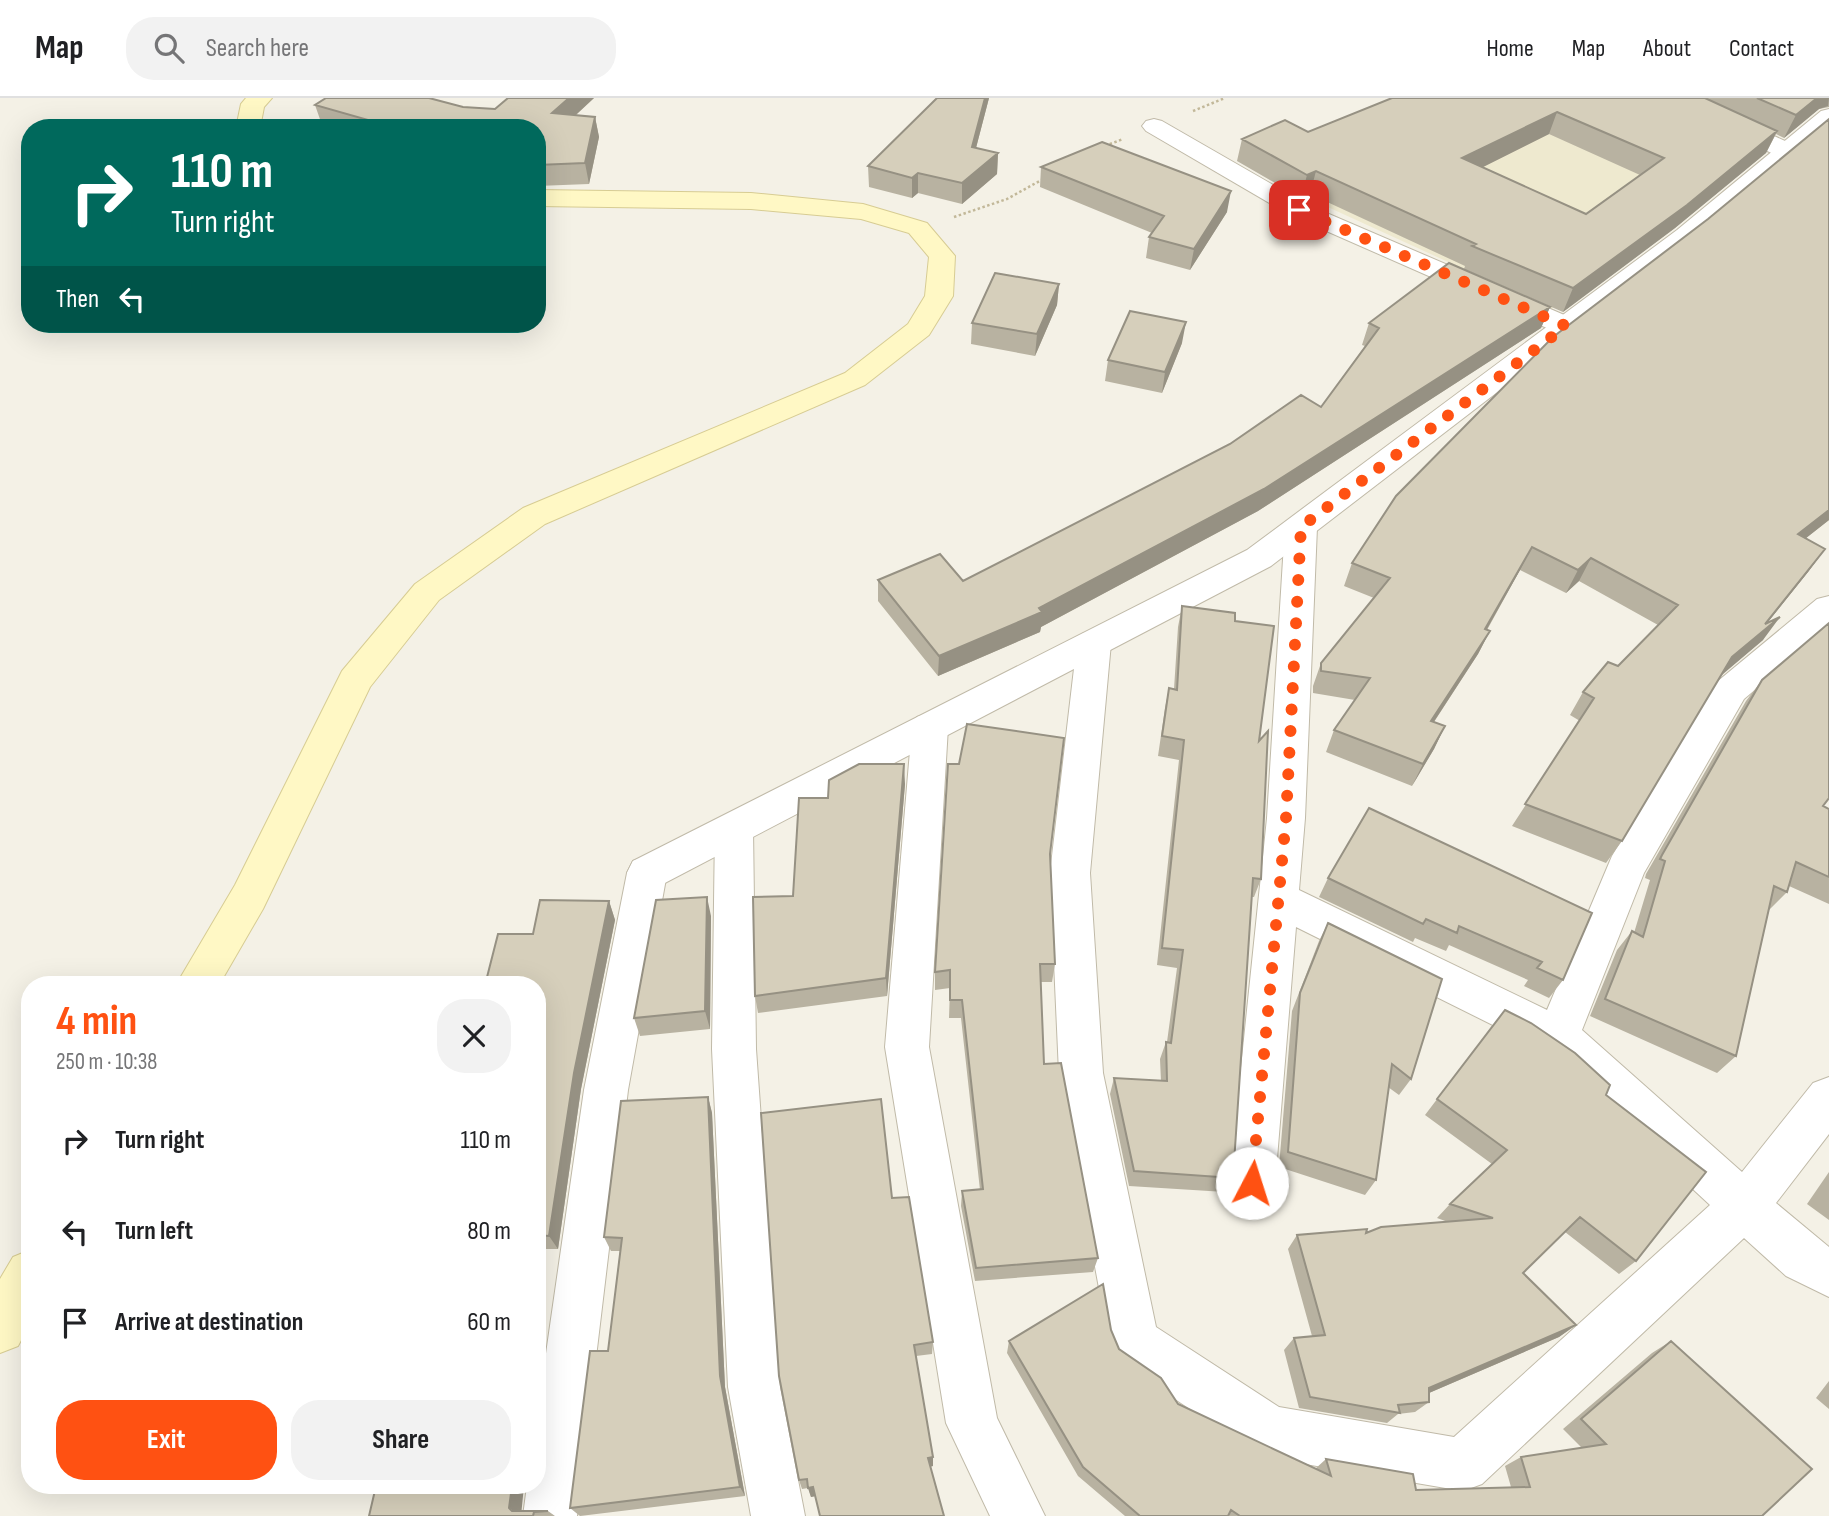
<!DOCTYPE html>
<meta charset="utf-8">
<style>
body{margin:0;font-family:"Sofia Sans Condensed",sans-serif;background:#f2f2f2;color:#202124;height:100vh;display:flex;flex-direction:column;font-size:26px;white-space:nowrap}
*{box-sizing:border-box;margin:0}
p{font-size:23px;color:#757577}
.icon{flex:none;width:38px;height:38px;fill:none;stroke:currentColor;stroke-width:2;stroke-linecap:round;stroke-linejoin:round}
.map{position:relative;flex:1;overflow:hidden}
.side{position:absolute;left:21px;top:878px;width:525px;height:518px;display:flex;flex-direction:column;background:#fff;border-radius:28px;box-shadow:0 7px 28px #0002}
.side>*{flex:none}
.banner{position:absolute;left:21px;top:21px;width:525px;height:214px;border-radius:28px;box-shadow:0 7px 28px #0002;background:#00695c;color:#fff;overflow:hidden}
.pin{position:absolute;display:grid;place-items:center;width:60px;height:60px;color:#fff;margin:-30px;border-radius:14px;box-shadow:0 4px 10px #0006}
.me{position:absolute;width:77px;margin:-38px;rotate:5deg;stroke-linejoin:round;filter:drop-shadow(0 0 5px #0008)}
.turn{display:flex;align-items:center;gap:24px;height:147px;padding:0 35px;font-size:32px}
.turn .icon{width:91px;height:91px;stroke-width:2.5}
.turn b{display:block;font-size:49px;line-height:60px}
.then{display:flex;align-items:center;height:66px;padding:0 35px;background:#0003;gap:14px;font-size:26px}
.round{display:grid;place-items:center;flex:none;width:74px;height:74px;border-radius:28px;background:#f2f2f2}
.overview{display:flex;align-items:center;justify-content:space-between;height:119px;padding:0 35px}
h1{font-size:42px;font-weight:700;line-height:52px;color:#ff5112}
.action{display:flex;gap:14px;margin-top:auto;padding:14px 35px}
.action a{flex:1;height:80px;border-radius:28px;background:#ff5112;color:#fff;font-size:28px;font-weight:700;line-height:80px;text-align:center}
.action a+a{background:#f2f2f2;color:#202124}
ul{padding:0;list-style:none}
li{display:flex;align-items:center;gap:21px;height:91px;padding:0 35px}
li div{flex:1}
li b{display:block;font-size:26px}
li em{font-style:normal}
header{display:flex;align-items:center;gap:42px;box-sizing:border-box;height:98px;padding:0 35px;background:#fff;border-bottom:2px solid #e0e0e0}
header strong{font-size:33px}
nav{display:flex;gap:38px;margin-inline-start:auto;font-size:24px}
.search{width:490px;height:63px;background:#f2f2f2;display:flex;align-items:center;gap:18px;box-sizing:border-box;padding:0 24px;border-radius:28px;color:#757577;font-size:26px}
.map>svg:first-child{display:block}
.education{fill:#eee9cf}
.lines{fill:none;stroke-linecap:round;stroke-linejoin:round}
.minor-casing{stroke:#c0baa8;stroke-width:2}
.tertiary-casing{stroke:#c0baa8;stroke-width:2}
.secondary-casing{stroke:#d7cc93;stroke-width:2}
.path{stroke:#c2b899;stroke-width:2.5;stroke-dasharray:2.5 2.5;stroke-linecap:butt}
.minor{fill:#fff;fill-rule:evenodd}
.tertiary{fill:#fff;fill-rule:evenodd}
.secondary{fill:#fff8c5;fill-rule:evenodd}
.wall{fill:#b8b2a1;fill-rule:evenodd}
.shaded-wall{fill:#969183}
.building{fill:#d6cfbb;stroke:#969183;stroke-width:2;fill-rule:evenodd}
.route{stroke:#ff5112;stroke-width:12;stroke-dasharray:0 21.6}
</style>
<header>
<strong>Map</strong>
<div class="search"><svg class="icon" aria-label="search" viewBox="0 0 24 24"><circle cx="10" cy="10" r="6"/><path d="M15 15l6 6"/></svg>Search here</div>
<nav><a>Home</a><a>Map</a><a>About</a><a>Contact</a></nav>
</header>
<div class="map">
<svg width="1829" height="1418" viewBox="0 0 1829 1418">
<rect width="100%" height="100%" fill="#f4f1e6"/>
<path class="education" d="M1541,6l160,71 -21,37 -129,97 -232,-106z"/>
<g class="lines">
<defs>
<path id="minor" d="M1661,0h30l105,48 3,5 -3,5 -9,2 -9,-2 -114,-53z
M1154,21l8,2 146,84 268,115 4,6 -4,6 -10,2 -10,-2 -266,-117 -144,-84 -4,-5 4,-5z
M1301,418l11,3 5,8 -12,291 -6,72 248,120 65,-154 106,-175 99,-82 12,-3v31l-85,72 -100,174 -62,157 160,142 71,-89 16,-6v57l-53,69 53,44v50l-43,-21 -42,-38 -262,246 -19,7 -193,-33 -18,-8 -136,-90 -7,-18 -50,-269 -9,-200 27,-230 5,-9 12,-4 12,4 5,9 -21,230 13,200 53,254 123,80 175,30 256,-232 -167,-155 -247,-123 -21,256 -6,16 -17,7 -17,-7 -6,-16 38,-365 18,-291 5,-8z
M930,615l13,4 5,10 -19,320 68,371 48,98h-55l-44,-93 -61,-376 27,-320 5,-10z
M734,715l14,5 5,11 3,220 24,338 25,129h-54l-23,-129 -16,-338 3,-220 5,-11z
M647,758l14,5 6,12 -39,217 -51,426h-54l4,-30h10v-70l47,-326 43,-217 6,-12z"/>
<path id="tertiary" d="M1829,11v19l-134,112 -424,326 -610,319 -14,5 -14,-5 -6,-12 6,-12 614,-311 430,-320 144,-119z"/>
<path id="secondary" d="M246,0h26l-8,9 -4,21h-24l5,-24z
M537,92l214,3 112,11 64,19 28,33 -2,40 -24,39 -64,50 -320,139 -106,76 -69,87 -107,222 -44,76h-43l59,-100 107,-214 73,-87 108,-76 322,-135 63,-49 17,-28 4,-39 -20,-24 -48,-14 -110,-10 -214,-3z
M30,1152v73l-12,23 -18,7v-74l13,-22z"/>
</defs>
<use href="#minor" class="minor-casing"/>
<use href="#tertiary" class="tertiary-casing"/>
<use href="#secondary" class="secondary-casing"/>
<path class="path" d="M1193,13l32,-13
M1105,48l18,-7
M954,119l53,-18 38,-21"/>
<use href="#minor" class="minor"/>
<use href="#tertiary" class="tertiary"/>
<use href="#secondary" class="secondary"/>
</g>
<path class="wall" d="M594,0l-18,17 19,2 4,20 -10,47 -52,2v-58h-207l-8,-3 -7,-20 148,2 32,2z
M937,0h52l-13,50 22,5 -1,21 -35,30 -44,-11 -6,5 -43,-11 -1,-21z
M1392,0h437v9l-10,2 -35,29 -8,-4 -10,19 -91,75 -112,84 -99,-43 1,-3 -155,-72 -9,4 -64,-37 5,-22 66,-7zM1549,36l91,41 -54,39 -103,-47z
M1829,21v401l-23,18 19,11 -17,23 -40,50 -5,18 -42,35 -99,166 -16,22 -94,-37 68,-105 -10,-6 13,-23 35,-26 40,-41 -79,-44 -13,12 -46,-23 -33,60 3,1 -12,23 -44,68 11,4 -11,23 -22,37 -86,-34 8,-22 21,-30 -42,-7v-7l8,-23 53,-65 -30,-12 8,-23 356,-344z
M1041,69l186,45 -37,58 -44,-12 3,-21 3,-4 -112,-46z
M1059,186l-2,21 -22,51 -64,-12 1,-21z
M1550,209l-9,21 -283,183 -217,116 -1,5 -102,44 -60,-75v-21l85,1 358,-174 44,-61 -3,-1 7,-22z
M1182,245l-20,50 -57,-12 3,-21z
M1182,508l53,15 24,120 2,138 -7,18h-2l-19,281 -8,14 -96,-6 -19,-92 4,-16 47,3 -1,-22 6,-17h1l10,-74 -20,-3 22,-205 -21,-4 7,-48 4,-20 5,1 4,-62z
M1762,582l61,126 6,3v95l-40,-18 -2,6 -18,18 -33,146 -19,17 -127,-57 27,-66 15,-19 2,2 16,-53 -5,-2 1,-4 100,-173z
M905,686l-18,212 -129,17 -3,-17 38,-100 35,-98z
M1369,710l194,172 -14,18 -25,-12 4,-6 -79,-35 -3,6 -31,-13 -2,4 -94,-45 9,-19z
M1050,756l5,110 -3,18h-11l3,82 54,194 -5,14 -118,9 -14,-75 1,-15 18,-1 -19,-172h-12l1,-30 -15,2v-18z
M609,803l6,19 -34,169 -23,160h-21v-264l-4,-51z
M711,818l-1,113 -70,7 -6,-18z
M1328,825l83,156 -12,16 -11,-8 -12,93 -11,15 -86,-28 13,-156 27,-70z
M1505,912l101,85 30,166 -17,13 -54,-42 -42,41 53,52 -17,12 -130,56v9l-14,10 -17,2 -11,9 -88,-15 -15,-58 10,-12 18,-2 -24,-87 9,-14 69,-2 82,-11 -11,-4 13,-14 42,-40 -67,-49z
M708,999l4,16 13,274 20,109 -165,20 -10,-8 38,-157 12,-100h-9l-7,-14z
M1829,1074v48l-22,-16z
M892,1100l41,144 -1,12 -16,2 17,110 -122,31 -3,-9 -6,1 -3,-9z
M1111,1232l8,19 59,55 137,65 11,-10 90,31 95,-3 -6,-21 16,-9 61,-9 -19,-19 89,-76 19,-12 91,175h-637l-47,-40 -71,-123 2,-12z
M1829,1283v28l-13,-11z
M521,1413h27l7,5h-186z"/>
<path class="shaded-wall" d="M569,0h25l-38,35 -4,-20z
M985,0h4l-18,69 1,-20z
M1817,0h12l-1,8 -9,3 -35,29 12,-23z
M1557,14l-8,22 -94,47 7,-23z
M595,19l4,20 -10,47 -4,-21z
M1777,33l-11,22 -91,75 -112,84 10,-24z
M998,55l-1,21 -35,30v-21z
M1316,73l-6,23 -9,4 6,-23z
M918,75v20l-6,5v-20z
M1231,93l-4,21 -37,58 4,-21z
M1059,186l-2,21 -22,51 2,-22z
M1550,209l-9,21 -283,183 -217,116 -1,5 -102,44 1,-20 100,-48z
M1186,224l-4,21 -20,50 3,-21z
M1829,412v10l-47,37 16,-23z
M1532,449l-12,23 -46,82 11,-23z
M1825,451l-17,23 -52,65 24,-20 -17,23 -47,40 16,-23 33,-33z
M1591,460l-12,23 -13,12 12,-23z
M1490,533l-12,23 -58,89 11,-22z
M1445,628l-11,23 -22,37 11,-22z
M904,666l1,20 -18,212 -1,-18z
M707,799l4,19 -1,113 -5,-18z
M609,803l6,19 -34,169 -23,160 -9,-13 25,-163z
M708,999l4,16 13,274 20,109 -5,-9 -20,-111z
M1576,1227l-17,12 -144,62 14,-11z
M537,1259l5,5 -5,34z
M933,1359v9l-5,1v-9z
M512,1388h12l-3,30 -12,-8z
M813,1389l3,9 -5,1 -3,-9z"/>
<path class="building" d="M326,0h103l34,9 32,2 13,-11h61l-17,15 43,4 -10,46 -48,2v-37h-141l-81,-23z
M937,0h48l-13,49 26,6 -36,30 -44,-10 -6,5 -44,-12z
M1392,0h313l72,33 -90,74 -114,83 -101,-42 4,-2 -160,-73 -9,4 -65,-36 43,-19 23,12zM1557,14l107,46 -78,56 -124,-56z
M1757,0h60l-21,17z
M1829,21v391l-31,24 27,15 -60,75 15,-7 -48,40 -110,184 -97,-37 69,-106 -11,-6 25,-30 10,4 60,-61 -87,-47 -13,12 -46,-23 -47,82 5,2 -59,90 14,5 -22,38 -89,-34 36,-52 -49,-7v-8l69,-85 -38,-15 44,-67 157,-159 155,-118z
M1102,44l129,49 -37,58 -45,-12 15,-21 -123,-49z
M1449,165l101,44 -286,182 -225,119 3,4 -103,44 -61,-76 62,-26 23,27 267,-137 71,-49 20,12 58,-79 -10,-5z
M995,175l64,11 -22,50 -65,-11z
M1130,213l56,11 -21,50 -57,-12z
M1182,508l53,7v8l39,5 -15,115 9,-10 -7,148 -8,-1 -20,300 -99,-7 -20,-93 53,3 -1,-39 5,1 12,-93 -21,-2 22,-208 -22,-4 7,-48 8,2z
M1829,525v175l-6,8 6,3v68l-33,-15 -9,30 -13,-6 -38,170 -131,-57 27,-68 11,6 22,-76 -5,-2 2,-4 100,-175z
M967,626l97,14 -14,116 5,110h-15l4,100 17,-1 37,195 -122,10 -14,-77 21,-2 -21,-189h-12v-30l-15,2 13,-208h11z
M859,666h45l-18,214 -131,18 -2,-99 40,-1 6,-98h29l1,-18z
M1369,710l223,105 -29,67 -26,-12 5,-6 -83,-36 -2,7 -31,-14 -3,5 -95,-46z
M707,799l-2,114 -71,7 22,-118z
M540,802l69,1 -35,172 -25,163 -12,-1v-250h-52l13,-51h35z
M1328,825l114,56 -31,100 -19,-15 -16,116 -88,-28 12,-159z
M1505,912l26,13 44,30 35,32 -4,10 100,77 -70,89 -56,-44 -57,56 53,52 -147,63v14l-31,3 2,8 -90,-16 -16,-59 31,-3 -28,-100 70,-6 -1,4 15,-6 112,-9 -43,-14 57,-54 -70,-51z
M708,999l12,279 20,111 -170,21 20,-157h18l14,-113 -18,-1 17,-136z
M881,1001l11,99 17,-1 24,145 -19,3 19,112 -5,1 16,58h-124l-7,-29 -5,1 -1,-9 -8,1 -20,-104 -18,-263z
M1103,1186l8,46 8,19 42,29 17,26 153,72 -5,-17 87,15 3,16 114,-3 -9,-30 85,-13 -25,-25 90,-78 141,128 -50,47h-522l-9,-6 -3,6h-88l-57,-49 -74,-126z
M376,1388h136l-3,22 3,3h36l-14,1 -1,4h-164z"/>
<g class="lines">
<path class="route" d="M1252,1085l34,-365 15,-291 265,-201 -267,-116"/>
</g>
</svg>
<div class="pin" style="left:1299px;top:112px;background:#d93025"><svg class="icon" aria-label="arrive" viewBox="0 0 24 24"><path d="M6 21V4h12l-3 4 3 4H6"/></svg></div>
<svg class="me" style="left:1252px;top:1085px" viewBox="-20 -20 40 40"><circle r="19" fill="#fff"/><path d="M0-13L10 11 0 6-10 11z" fill="#ff5112"/></svg>
<div class="banner">
<div class="turn"><svg class="icon" aria-label="right" viewBox="0 0 24 24"><path d="M7 20v-9h11M14 6l5 5-5 5"/></svg><div><b>110 m</b>Turn right</div></div>
<div class="then">Then<svg class="icon" aria-label="left" viewBox="0 0 24 24"><path d="M17 20v-9H6M10 6l-5 5 5 5"/></svg></div>
</div>
<section class="side">
<div class="overview"><div><h1>4 min</h1><p>250 m · 10:38</p></div><a class="round"><svg class="icon" aria-label="close" viewBox="0 0 24 24"><path d="M6 6l12 12M18 6L6 18"/></svg></a></div>
<ul>
<li><svg class="icon" aria-label="right" viewBox="0 0 24 24"><path d="M7 20v-9h11M14 6l5 5-5 5"/></svg><div><b>Turn right</b></div><em>110 m</em></li>
<li><svg class="icon" aria-label="left" viewBox="0 0 24 24"><path d="M17 20v-9H6M10 6l-5 5 5 5"/></svg><div><b>Turn left</b></div><em>80 m</em></li>
<li><svg class="icon" aria-label="arrive" viewBox="0 0 24 24"><path d="M6 21V4h12l-3 4 3 4H6"/></svg><div><b>Arrive at destination</b></div><em>60 m</em></li>
</ul>
<div class="action"><a>Exit</a><a>Share</a></div>
</section>
</div>
